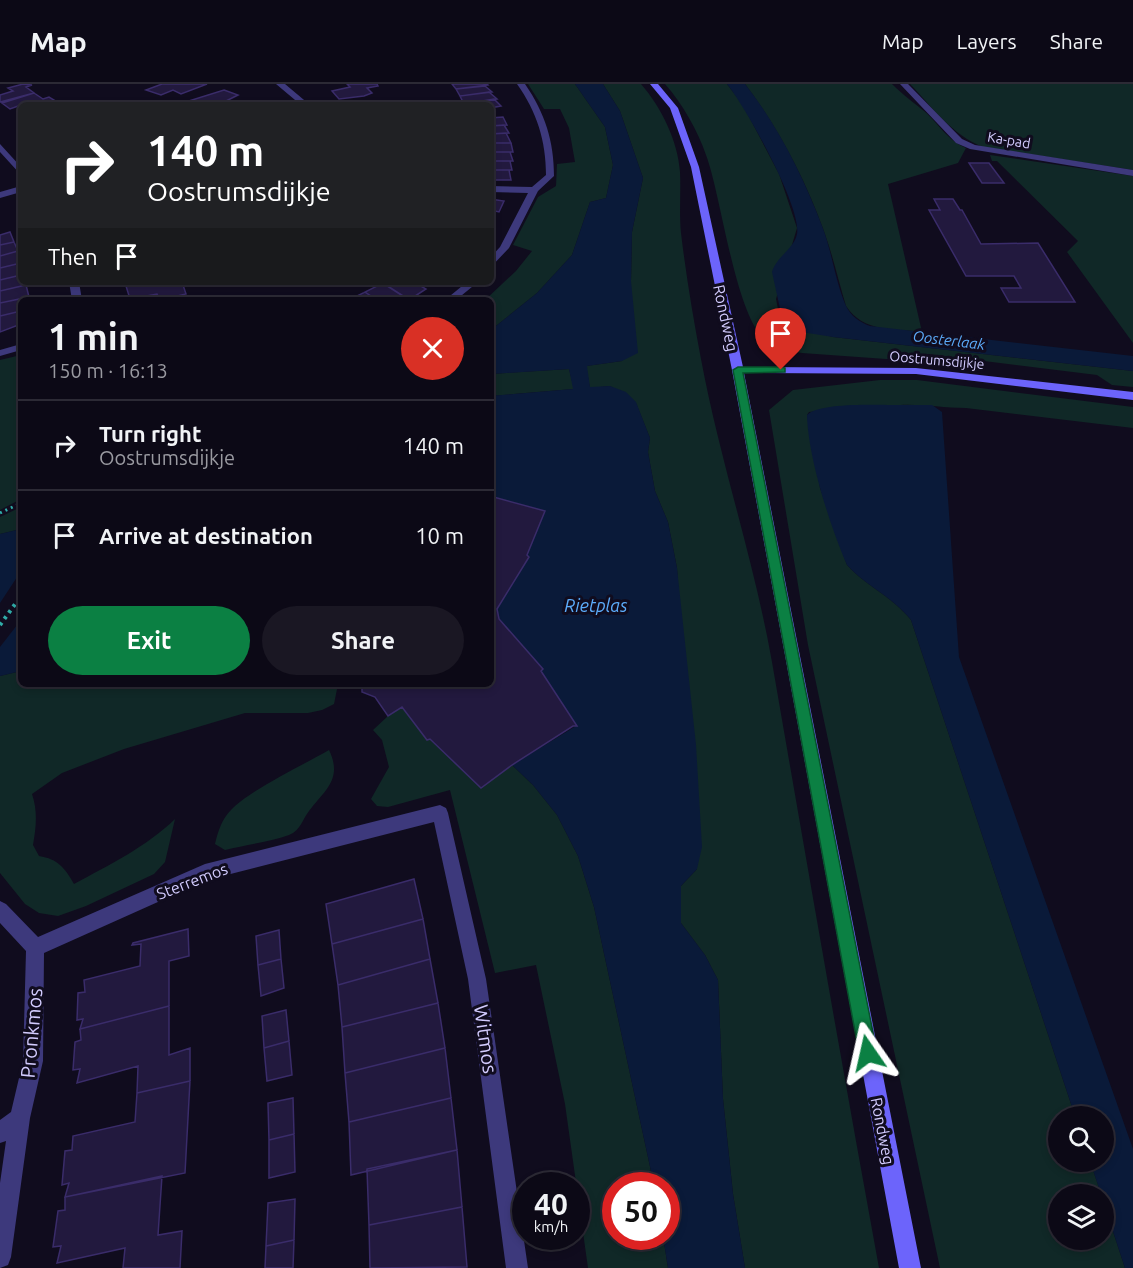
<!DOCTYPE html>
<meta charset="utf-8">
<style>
body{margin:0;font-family:Ubuntu,sans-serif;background:#1a1723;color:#f1f3f6;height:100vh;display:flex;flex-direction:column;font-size:22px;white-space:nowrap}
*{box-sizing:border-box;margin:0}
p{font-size:20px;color:#9a9aa1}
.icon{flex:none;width:33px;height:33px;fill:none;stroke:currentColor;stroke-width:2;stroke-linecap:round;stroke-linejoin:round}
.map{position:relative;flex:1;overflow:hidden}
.drawer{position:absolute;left:18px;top:213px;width:476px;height:390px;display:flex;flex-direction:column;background:#0c0916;border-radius:9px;box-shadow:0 3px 9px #0003,0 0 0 2px #2c2a35}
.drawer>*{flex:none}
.guide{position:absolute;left:18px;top:18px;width:476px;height:183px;border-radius:9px;box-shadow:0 3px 9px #0003,0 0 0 2px #2c2a35;background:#202124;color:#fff;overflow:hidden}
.tools{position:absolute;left:1048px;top:1022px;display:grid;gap:12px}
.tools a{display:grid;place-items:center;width:66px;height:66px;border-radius:50%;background:#0c0916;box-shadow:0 3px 9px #0003,0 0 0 2px #2c2a35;font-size:30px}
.speed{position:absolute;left:512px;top:1088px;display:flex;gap:12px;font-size:30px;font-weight:700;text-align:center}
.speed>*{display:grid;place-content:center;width:78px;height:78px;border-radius:50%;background:#0c0916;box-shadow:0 3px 9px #0003,0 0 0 2px #2c2a35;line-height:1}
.speed small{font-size:15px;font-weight:400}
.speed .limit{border:9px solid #d22;background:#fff;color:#111}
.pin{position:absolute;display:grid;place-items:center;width:51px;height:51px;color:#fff;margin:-62px -26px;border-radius:50% 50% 50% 0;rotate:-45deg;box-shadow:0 0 6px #0007}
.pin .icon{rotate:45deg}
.me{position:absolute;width:66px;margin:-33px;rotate:349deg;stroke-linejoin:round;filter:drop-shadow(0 0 4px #0008)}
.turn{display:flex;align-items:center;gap:21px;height:126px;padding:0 30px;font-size:27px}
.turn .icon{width:78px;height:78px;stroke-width:2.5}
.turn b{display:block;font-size:42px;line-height:51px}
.then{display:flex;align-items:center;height:57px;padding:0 30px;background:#0003;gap:12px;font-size:22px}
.round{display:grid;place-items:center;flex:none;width:63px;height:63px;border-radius:32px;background:#1a1723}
.summary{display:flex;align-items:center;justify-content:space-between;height:102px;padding:0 30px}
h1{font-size:36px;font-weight:600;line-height:45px}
.action{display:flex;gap:12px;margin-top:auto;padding:12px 30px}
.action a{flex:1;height:69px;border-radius:36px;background:#0b8043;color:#fff;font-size:24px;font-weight:600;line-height:69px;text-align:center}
.action a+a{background:#1a1723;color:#f1f3f6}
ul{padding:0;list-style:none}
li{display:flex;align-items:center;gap:18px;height:90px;padding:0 30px;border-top:2px solid #2c2a35}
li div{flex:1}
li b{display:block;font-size:22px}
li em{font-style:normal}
header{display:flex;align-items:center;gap:36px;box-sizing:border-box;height:84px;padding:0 30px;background:#0c0916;border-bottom:2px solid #2c2a35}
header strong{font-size:28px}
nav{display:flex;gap:33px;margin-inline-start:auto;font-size:21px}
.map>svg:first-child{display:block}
.green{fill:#102827}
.water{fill:#0a1a39}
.pier{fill:#100c1e}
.building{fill:#22193e;stroke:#3a2c6a;stroke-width:1.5}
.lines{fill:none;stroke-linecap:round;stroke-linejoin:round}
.path-far1{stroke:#30aca8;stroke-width:3;stroke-dasharray:2 4;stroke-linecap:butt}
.path{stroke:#30aca8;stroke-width:4;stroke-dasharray:3 4.5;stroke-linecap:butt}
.street{fill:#3d397c;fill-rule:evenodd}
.secondary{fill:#6c64fb;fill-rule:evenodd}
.route{fill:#0b8043;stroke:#07532c;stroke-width:1.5}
.labels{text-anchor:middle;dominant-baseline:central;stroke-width:6;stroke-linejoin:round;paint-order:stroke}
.far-street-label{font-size:14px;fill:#d2cbfe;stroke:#100c1e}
.far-water-label{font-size:15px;font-style:italic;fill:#5cacfb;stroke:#100c1e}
.street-label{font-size:16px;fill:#d2cbfe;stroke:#100c1e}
.water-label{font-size:18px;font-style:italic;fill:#5cacfb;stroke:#100c1e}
.near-street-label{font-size:20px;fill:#d2cbfe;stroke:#100c1e}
</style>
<header>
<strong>Map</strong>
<nav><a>Map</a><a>Layers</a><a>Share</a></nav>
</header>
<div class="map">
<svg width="1133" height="1184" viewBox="0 0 1133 1184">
<rect width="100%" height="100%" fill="#100c1e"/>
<path class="green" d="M528,0h47l30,43 8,38 -7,33 -16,4 -18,53 -35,38 -46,37 -1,-30h-5l31,-29 16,-20 -19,-6 25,-48 18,-11 1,-22 18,-2 -6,-34 -9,-19h-16z
M603,0h38c20,23 37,57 39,88 1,20 -1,41 1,61 5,42 12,84 20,126 19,102 53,201 71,303 35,202 70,404 107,606h-134l-12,-74 -10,-95 -5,-119 -13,-25 -24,-32v-37l16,-17 -20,-301 -9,-46 -13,-31 -7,-39 2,-14 -14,-35 -26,-17 -20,2 -4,-22 36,-5 9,-80 1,-49 11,-54 -23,-67z
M665,0h62l16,21 36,69 18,54 -21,71 5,25 52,13 300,34v16l-21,-2 -15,-10 -169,-21v8l-126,-9c-11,-2 -25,-4 -35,-11 -32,-25 -45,-144 -61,-187 -8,-24 -24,-52 -41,-71z
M745,0h147c11,11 21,18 32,27 16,14 22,28 42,37l-8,15 -70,21 34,148c-29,-4 -58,1 -76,-26 -8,-27 -14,-54 -24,-80 -18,-49 -45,-100 -77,-142z
M910,0h223v86l-150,-23c-31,-12 -51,-40 -73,-63z
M990,71l143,21v167l-66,-91 11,-11 -81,-80h-5z
M21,271v144l-21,11v-150z
M569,285l5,20 -83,7 -1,-22z
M880,296h37l216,27v21l-167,-20c-23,0 -44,-4 -66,-3 -30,1 -61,4 -91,7l-2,3 13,73 27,77c19,21 46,32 64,55l164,496h-16v45h31l11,33h-42v45h45v-35l21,64h-185l-132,-623 -39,-235 24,-20z
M21,423v22l-21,5v-17z
M21,587v13l270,1 1,3 46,-4 -4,20 -12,6 -14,3h-63l-121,36 -62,24 -30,21c6,18 4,33 1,51l6,11c19,3 26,12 35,28 35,-19 72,-37 101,-65l-10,43 -11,12 -68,32 -28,10 -19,-3 -14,-9 -25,-31v-197z
M402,623l25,33 3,-1 51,49 31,-23 21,20 24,30 21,41 16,51 60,278h-39v51h48l5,32h-80l-23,-164 -29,-139 -41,8 -45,-183 -62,17 -11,-1 -6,-7 18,-32 -7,-27 -9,-10 15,-14z
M329,666c14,29 -4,40 -20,61 -7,9 -8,19 -20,24 -20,7 -44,10 -64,15l-10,-6c3,-13 7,-25 16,-34 19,-20 72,-45 98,-60z"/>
<path class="water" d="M575,0h28l17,27 23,67 -11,54 -1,49 7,72 -16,8 -35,5 3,21 20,-1 16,6 10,10 14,36 -2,14 7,39 13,31 9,46 19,177 6,102 -5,22 -16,17v37l24,32 13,25 5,119 10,95 12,74h-77l-5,-32h3v-51h-12l-60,-278 -16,-51 -21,-41 -24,-30 -21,-20 64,-39 -35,-55 2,-2 -44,-50 -2,-10 31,-52 -1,-2 17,-44 -53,-15 -1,-100 83,-7 -4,-20 -78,5v-44l46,-37 35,-38 18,-53 16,-4 7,-33 -8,-38z
M727,0h18c33,42 58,92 77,142 10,25 13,55 24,80 5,10 13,16 24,20l263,30v15l-300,-34 -44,-7 -5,-3 -12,-55c4,-15 22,-23 25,-38 5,-27 -52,-128 -70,-150z
M900,321h32l10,7 17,245 174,492v119h-8l-21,-64v-10h-3l-11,-33h14v-45h-29l-164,-496c-18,-23 -45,-34 -64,-55 -17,-39 -39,-108 -40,-150 12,-13 73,-10 93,-10z
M21,445v142l-21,5v-142z"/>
<path class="pier" d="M21,487v49l-21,27v-44z"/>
<path class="building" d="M23,0l9,1 -6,2 8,6 -34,9v-7l13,-4 -5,-3z
M162,0h45l-26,10 -8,-4 -12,5 -15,-5z
M347,0h30l1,2 -11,2 5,5 -8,3 -25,3 -7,-8 18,-4z
M452,0h35l1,1 -32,4z
M485,2l7,6 -32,4 -4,-7z
M224,6l14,5 -16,8 2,2h-48z
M489,8l8,7 -33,5 -4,-8z
M34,9l9,6 6,-2 5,3 -16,5 -8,-2 -9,2 -11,4 -8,-6z
M494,15l7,7 -11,2v-3l-26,-1z
M503,33l4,8 -17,1v-8z
M504,41l5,8 -19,1v-8z
M506,49l5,10h-21v-9z
M490,59h21l2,9h-23z
M490,68h20l3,9h-23z
M490,77h20l2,9h-22z
M969,79h20l15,20h-22z
M490,86h19l2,10h-21z
M490,115l14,2 -5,11 -9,-2z
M934,115h19l7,11h2l19,34 57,-1 37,59h-66l-8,-14h20l-7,-12h-48l-37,-66h11z
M10,148l4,10 -14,3v-10z
M14,158l4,9 -18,5v-11z
M18,167l3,12 -21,5v-12z
M21,179v12l-21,5v-12z
M21,191v7h5v3l-26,6v-11z
M145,198h37l4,12 -26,6 -3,-6 -27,5 -4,-13z
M381,198h33l12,7 -17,11z
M383,199l25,16 -31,1 -12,-8z
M26,201l3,12 -29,6v-12z
M365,208l12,8h-28z
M29,213v3h-8v11l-21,5v-13z
M21,227v13l-21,8v-16z
M490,412l55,15 -18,44 2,2 -32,52 2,10 44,50 -2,2 36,55h-4l-61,39 -31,23 -51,-49 -3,1 -25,-33 -14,9 -13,-19 -13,-5v-8h128z
M220,600h110l-38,4 -1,-3z
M414,795l9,40 -91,25 -6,-40z
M423,835l7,40 -92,26 -6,-41z
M188,845l1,27 -20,5v45l-89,23 3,-10 -6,1 1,-27 7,-1 -1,-12 56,-14 1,-22 -9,1 1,-2z
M279,846l2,29 -23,6 -2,-29z
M281,875l3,29 -23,8 -3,-31z
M430,875l8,44 -96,24 -4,-42z
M438,919l7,45 -100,25 -3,-46z
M169,922v49l21,-7v33l-53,12 1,-27 -61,17 3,-14 -7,1 2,-28 6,-2 -1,-11z
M286,926l3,31 -25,7 -2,-32z
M289,957l3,34 -25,6 -3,-33z
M445,964l6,50 -102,24 -4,-49z
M190,997l-5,92 -120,24 4,-14 -7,2 3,-34 7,-1 1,-14 62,-14 2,-29z
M293,1014l1,36 -25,6 -1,-37z
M451,1014l6,52 -106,25 -2,-53z
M294,1050l1,38 -26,6v-38z
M457,1066l5,57 -93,18 -2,-56z
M162,1092l-4,59 24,-4 -2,37h-57l2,-20 -68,15 4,-17 -8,1 5,-36 7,-1v-13z
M295,1115l-1,41 -28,6 2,-43z
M462,1123l5,60 -97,1 -1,-43z
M294,1156l-1,28h-28l1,-22z"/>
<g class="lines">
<path class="path-far1" d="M0,429l21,-10"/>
<path class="path" d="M0,541l21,-29"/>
<path class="street" d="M276,0h9l25,21h-9z
M517,0h8c20,29 29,57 29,92l-16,15 -29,57 -19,20v-10l10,-11 28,-54 -38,-1v-6l42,1 14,-12c0,-34 -9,-63 -29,-91z
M900,0h8l54,55 13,6 158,25v6l-163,-27 -14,-6z
M0,60l21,23v8l-21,-23z
M21,102v6l-21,6v-6z
M69,198h10l3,18h-10z
M467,198h11l-22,18h-11z
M21,260v6l-21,6v-6z
M440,721l6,3 2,5 38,166 42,289h-22l-38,-289 -34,-157 -227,58 -163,73 -1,108 -13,57 -19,139 -3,8 -8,3v-85l6,-42 -6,2v-23l11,-8 12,-51 3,-110 -26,-28v-22l6,3 32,33 167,-73z"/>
<path class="secondary" d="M650,0h8l20,24 21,59 44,200 173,1 217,24v8l-217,-26 -172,-1 177,895h-22l-167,-898 -41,-203 -21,-59z"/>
</g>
<path class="route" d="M781,283l4,1v4l-42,1 134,680 -3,7 -6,2 -7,-2 -2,-7 -126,-683 5,-3z"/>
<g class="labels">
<g class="far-street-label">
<text transform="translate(1009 56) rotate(10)">Ka-pad</text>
<text transform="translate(937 276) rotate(5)">Oostrumsdijkje</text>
</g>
<g class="far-water-label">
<text transform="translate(949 256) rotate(7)">Oosterlaak</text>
</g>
<g class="street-label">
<text transform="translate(726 234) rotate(78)">Rondweg</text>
<text transform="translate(192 797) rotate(-21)">Sterremos</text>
<text transform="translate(883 1047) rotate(79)">Rondweg</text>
</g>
<g class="water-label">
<text x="596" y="521">Rietplas</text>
</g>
<g class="near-street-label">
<text transform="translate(31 949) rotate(-85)">Pronkmos</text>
<text transform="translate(486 955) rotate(82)">Witmos</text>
</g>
</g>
</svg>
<div class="tools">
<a><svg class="icon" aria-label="search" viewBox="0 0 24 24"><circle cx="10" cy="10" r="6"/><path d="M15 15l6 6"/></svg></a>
<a><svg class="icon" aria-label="layers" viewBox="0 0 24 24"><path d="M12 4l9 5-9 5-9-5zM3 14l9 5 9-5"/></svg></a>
</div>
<div class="speed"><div>40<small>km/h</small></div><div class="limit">50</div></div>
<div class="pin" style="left:781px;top:286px;background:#d93025"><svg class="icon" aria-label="arrive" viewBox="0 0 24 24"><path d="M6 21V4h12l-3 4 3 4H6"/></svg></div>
<svg class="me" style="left:868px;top:969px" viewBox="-20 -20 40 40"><path d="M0-17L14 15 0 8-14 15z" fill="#0b8043" stroke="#fff" stroke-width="4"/></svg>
<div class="guide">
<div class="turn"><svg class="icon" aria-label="right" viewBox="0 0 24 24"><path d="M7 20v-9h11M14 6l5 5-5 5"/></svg><div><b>140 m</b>Oostrumsdijkje</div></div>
<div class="then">Then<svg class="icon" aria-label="arrive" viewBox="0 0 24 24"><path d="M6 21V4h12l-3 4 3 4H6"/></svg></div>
</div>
<section class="drawer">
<div class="summary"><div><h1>1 min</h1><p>150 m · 16:13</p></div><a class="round" style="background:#d93025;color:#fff"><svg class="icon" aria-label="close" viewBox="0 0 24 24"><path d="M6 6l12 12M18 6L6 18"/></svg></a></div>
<ul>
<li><svg class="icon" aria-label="right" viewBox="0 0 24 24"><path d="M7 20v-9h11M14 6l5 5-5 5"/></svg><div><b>Turn right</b><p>Oostrumsdijkje</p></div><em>140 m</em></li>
<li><svg class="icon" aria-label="arrive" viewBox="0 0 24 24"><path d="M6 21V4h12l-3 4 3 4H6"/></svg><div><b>Arrive at destination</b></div><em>10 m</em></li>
</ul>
<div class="action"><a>Exit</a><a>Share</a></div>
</section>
</div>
